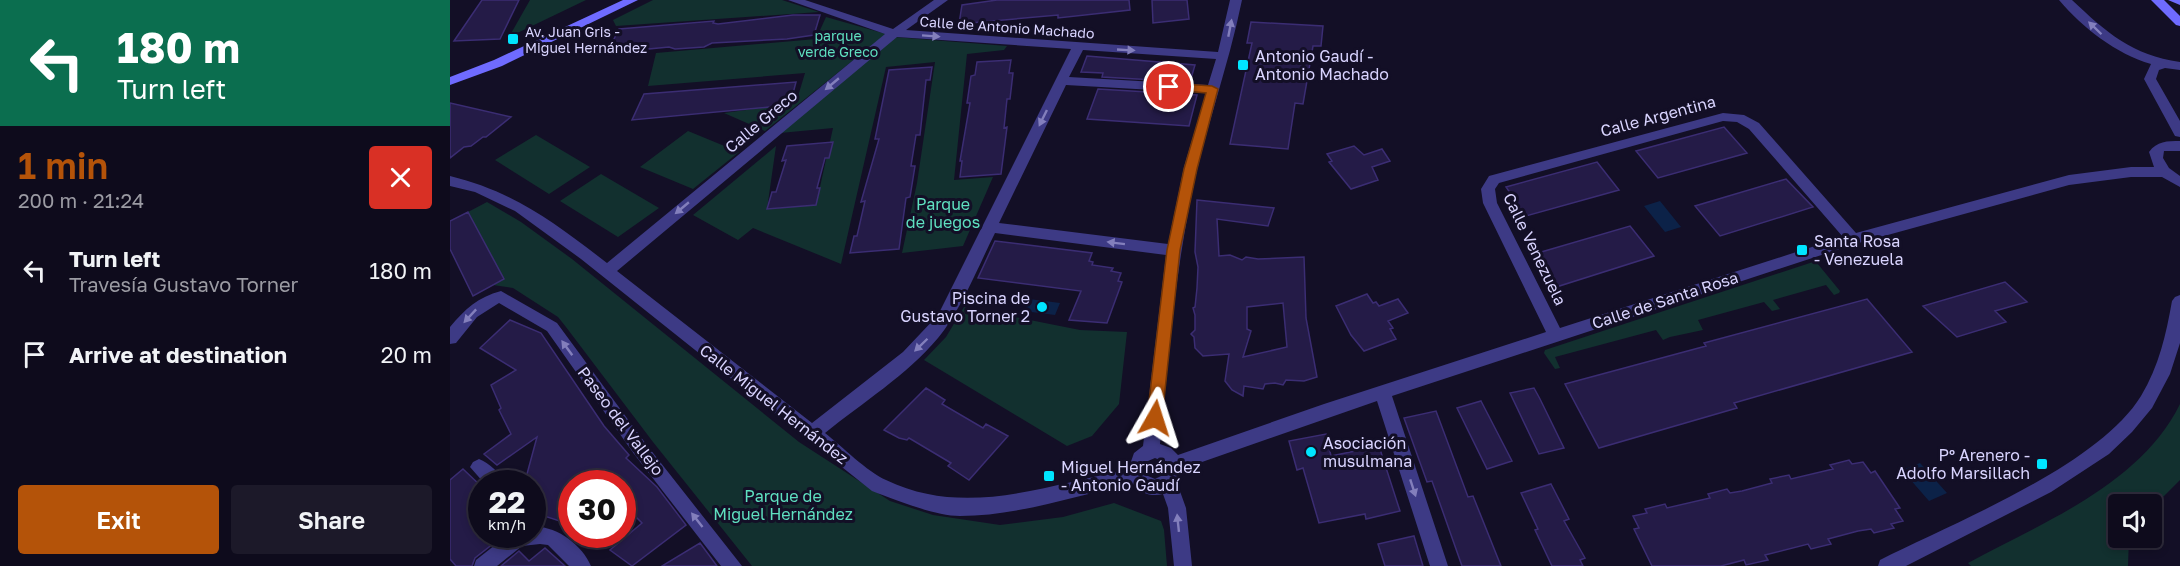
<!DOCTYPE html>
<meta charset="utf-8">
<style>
body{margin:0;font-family:"Golos Text",sans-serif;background:#1c1929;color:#f1f3f6;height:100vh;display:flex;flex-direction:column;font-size:22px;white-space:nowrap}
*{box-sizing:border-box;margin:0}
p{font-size:20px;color:#9b9ba3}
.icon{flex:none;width:33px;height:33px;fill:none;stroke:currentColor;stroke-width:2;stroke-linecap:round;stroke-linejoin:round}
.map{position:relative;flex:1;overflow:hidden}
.drawer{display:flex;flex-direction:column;background:#0e0b1c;width:450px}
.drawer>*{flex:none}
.banner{background:#0b6e4f;color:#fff;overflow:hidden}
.buttons{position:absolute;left:1658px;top:494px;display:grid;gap:12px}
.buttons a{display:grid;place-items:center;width:54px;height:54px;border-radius:6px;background:#0e0b1c;box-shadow:0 3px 9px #0003,0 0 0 2px #2e2b3b;font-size:30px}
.speed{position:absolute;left:18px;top:470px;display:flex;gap:12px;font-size:30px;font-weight:700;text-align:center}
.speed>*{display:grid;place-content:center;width:78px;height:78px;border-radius:50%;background:#0e0b1c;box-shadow:0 3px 9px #0003,0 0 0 2px #2e2b3b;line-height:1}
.speed small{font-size:15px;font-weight:400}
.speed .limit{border:9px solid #d22;background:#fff;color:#111}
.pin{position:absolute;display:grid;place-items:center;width:51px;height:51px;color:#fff;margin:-26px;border:3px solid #fff;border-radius:50%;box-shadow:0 2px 6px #0007}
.me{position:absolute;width:66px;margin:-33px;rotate:6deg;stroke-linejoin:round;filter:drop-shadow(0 0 4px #0008)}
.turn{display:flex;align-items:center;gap:21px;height:126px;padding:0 18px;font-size:27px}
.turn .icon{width:78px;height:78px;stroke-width:2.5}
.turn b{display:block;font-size:42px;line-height:51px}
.round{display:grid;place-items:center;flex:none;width:63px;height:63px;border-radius:6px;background:#1c1929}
.head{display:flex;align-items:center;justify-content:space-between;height:102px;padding:0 18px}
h1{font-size:36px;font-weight:600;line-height:45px;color:#b45309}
.cta{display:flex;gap:12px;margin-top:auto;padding:12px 18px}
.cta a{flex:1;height:69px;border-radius:6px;background:#b45309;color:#fff;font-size:24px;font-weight:600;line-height:69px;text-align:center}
.cta a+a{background:#1c1929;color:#f1f3f6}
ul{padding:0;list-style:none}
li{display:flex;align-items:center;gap:18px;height:84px;padding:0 18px}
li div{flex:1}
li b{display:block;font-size:22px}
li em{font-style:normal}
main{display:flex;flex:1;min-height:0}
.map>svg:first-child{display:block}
.green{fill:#12302f}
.water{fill:#0c2248}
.building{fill:#241b47;stroke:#3b2d73;stroke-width:1.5;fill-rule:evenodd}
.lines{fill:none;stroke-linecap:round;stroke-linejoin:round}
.street{fill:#3d3a85;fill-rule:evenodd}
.secondary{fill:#6f6bff;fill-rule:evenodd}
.oneway{fill:#837fbc}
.route{fill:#b45309;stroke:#753606;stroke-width:1.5}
.poi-dot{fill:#00e5ff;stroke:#130f26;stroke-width:2}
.labels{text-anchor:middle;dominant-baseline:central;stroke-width:6;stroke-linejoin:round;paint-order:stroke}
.far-street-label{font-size:14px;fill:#d9d4ff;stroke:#130f26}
.far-poi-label{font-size:14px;fill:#d9d4ff;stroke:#130f26;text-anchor:start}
.far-park-label{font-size:14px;fill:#5fe0c0;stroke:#130f26}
.poi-label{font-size:16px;fill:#d9d4ff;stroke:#130f26;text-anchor:start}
.street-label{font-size:16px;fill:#d9d4ff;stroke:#130f26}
.park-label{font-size:16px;fill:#5fe0c0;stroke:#130f26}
</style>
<main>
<section class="drawer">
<div class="banner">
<div class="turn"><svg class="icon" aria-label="left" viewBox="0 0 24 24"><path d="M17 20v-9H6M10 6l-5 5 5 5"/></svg><div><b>180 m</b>Turn left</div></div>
</div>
<div class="head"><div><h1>1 min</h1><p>200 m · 21:24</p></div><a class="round" style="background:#d93025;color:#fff"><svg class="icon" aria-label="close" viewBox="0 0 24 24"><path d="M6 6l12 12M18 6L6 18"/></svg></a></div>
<ul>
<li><svg class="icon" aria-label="left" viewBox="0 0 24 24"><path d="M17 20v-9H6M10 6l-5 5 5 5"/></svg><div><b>Turn left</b><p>Travesía Gustavo Torner</p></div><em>180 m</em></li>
<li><svg class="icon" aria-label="arrive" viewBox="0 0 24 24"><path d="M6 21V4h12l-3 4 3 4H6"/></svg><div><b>Arrive at destination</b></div><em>20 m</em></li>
</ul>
<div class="cta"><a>Exit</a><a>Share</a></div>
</section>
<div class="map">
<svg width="1730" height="566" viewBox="0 0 1730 566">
<rect width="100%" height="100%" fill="#130f26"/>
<path class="green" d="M80,0h56l-77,37z
M203,0h129l37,12 -203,14 -3,-6z
M376,17l60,17 -121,97 -41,-18 72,-10 9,-30 -157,13 8,-33 160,-14z
M444,37l113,9 -3,4 -37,4 -13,126 39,-3 -30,69 -61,7 15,-70 18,-121 -49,5 -45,197 -88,-36 -15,12 -45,-25 83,-69 -9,63 49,-4 17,-77 -53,5z
M238,131l51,21 -46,37 -53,-22z
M86,135l54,32 -41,27 -54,-34z
M151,174l58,34 -41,29 -58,-36z
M37,202l34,20 51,37 227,183 91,59 43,14 67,10 63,-8 51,-14 47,18 3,9 3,36h-415l-99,-124 -87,-115 -8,-10 -45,-29 -20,-3 11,-6 -36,-67z
M1363,262l4,1 23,28 -1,2 -5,2 -8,-10 -53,15 7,9 -8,2 -8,-9 -66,18 5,10 -33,7 -7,3 -7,-10 -101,27 5,11 -5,1 -11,-16 1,-3z
M514,307l116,23 47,2 -8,72 -27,32 -25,10 -143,-86 22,-23z
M1730,404v76l-29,29v-5h-33v33h11l-1,29h-157l-3,-3c75,-41 172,-78 212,-159z"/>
<path class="water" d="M1210,201l21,26 -16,5 -21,-26z
M579,299l31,4 -5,12 -31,-4z
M1470,463l27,30 -18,8 -27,-31z"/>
<path class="building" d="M32,0h37l-19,39 -46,2z
M547,0h132l1,10 -72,8v-3l-99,9 3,-19z
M702,0h35l2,19 -36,4z
M343,15h27l-6,20 -27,4 -75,4 -8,4 -29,2 -6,-2 -62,6 12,-24 95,-8 -1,2 5,1z
M801,22l72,4 -2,20h-8l-10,58 -8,-1 -7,46 -58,-5 22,-101h-5z
M637,56l108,9 -5,17 -88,-5 1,-4 -22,-1z
M561,60l-2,13h4l-3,26h-3l-3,29 3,-1 -6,47 -41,3 2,-16h-2l10,-58h-3l4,-27 4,-1 2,-13z
M482,67l-2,13h-4l-6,55h-4l-5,31h4l-5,31 -4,1 -7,51 -49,4 4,-17h3l8,-35 -4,1 18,-63h-4l14,-69z
M346,82l-6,23 -158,15 12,-26z
M648,89l99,6 -8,31 -102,-7z
M0,103l61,14 -25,20h-3l-12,9 -7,1 -14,11z
M1274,127l23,26 -89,25 -22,-27z
M383,142l-4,16h-4l-8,30h3l-4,17 -49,4 5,-17h4l10,-32 -4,1 5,-15z
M904,146l10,9 18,-6 8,12 -18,6 6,13 -27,9 -22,-27 3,-1 -5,-7z
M1147,162l22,28 -93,26 -20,-29z
M1336,179l27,28 -93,29 -25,-30z
M747,200l77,8 -6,18 -51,-7 2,37 11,-1 12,5 4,-3 12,2 46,-2 2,61 11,59 -13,4 -18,-1 -3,5 -8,-2 -10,1 -2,5 -19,-3 -1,10 -11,-6 -7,-9 4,-27 -26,2 -8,-8 -1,-11 -3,-3 4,-4v-15l-2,-7 2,-1 2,-19 1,-21 -3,-15zM833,303l4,44 -44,10 8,-26 -4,-2v-22z
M18,212l36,67 -31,17 -23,-47v-28z
M1180,226l24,30 -101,32 -22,-33z
M545,241l97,12 -3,8 4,1 -1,3 21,3 -2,3 10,2 -3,8 4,1 -15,41 -38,-3 12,-29 -103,-13z
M1555,282l22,20 -32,9 11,11 -49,15 -34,-31z
M917,294l6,9 3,-1 3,4 19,-7 10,14 -20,8 5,7 -3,1 6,10 -32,12 -13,-16 -15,-29z
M1417,299l45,53 -178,51 3,5 -138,40 -34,-64 141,-38 -2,-3z
M60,320l31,13 63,93 25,29 -3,3 31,29 29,38 -54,41 -22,-16 32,-27 -20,-20v-20h-50v42l-31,-10 -9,-24v-8h-2l-3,-9 10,-37 -40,28 -13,-11 27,-20 -12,-24 2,-2 -10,-23 25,-15 -36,-22z
M476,388l19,12 -3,4 41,24 3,-4 22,12 -39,44 -21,-14 3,-3 -42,-25 -2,2 -8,-2 -15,-8z
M1084,388l6,11 24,49 -25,6 -29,-61z
M1031,401l31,60 -25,8 -30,-61z
M986,411l32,86 5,-1 28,70h-39l-30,-85 -5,1 -23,-64z
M876,434l5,22 48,-10 21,65 -34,8 -1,-5 -46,9 -16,-55 -6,2 -8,-29z
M1399,460l3,4 11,-2 8,11 4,-2 25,37 -5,1 8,12 -12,3 3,4 -20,5 -3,-4 -13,2 -30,8 3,5 -20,5 -3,-5 -43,11 3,5 -22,5 -2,-5 -23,6h-69l-18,-37 5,-1 -6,-12 14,-3 -2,-4 20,-5 2,4 43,-10 -2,-4 19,-5 3,4 12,-2 30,-8 -2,-4 19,-4 2,4 42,-10 -3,-4z
M13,469l19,18v47l21,2 -28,22 -3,8h-16l-6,-7v-79z
M1101,484l18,35 -5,2 21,37 -5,2 3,6h-31l-17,-36 3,-1 -17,-36z
M964,536l9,30h-38l-7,-22z
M250,543l17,23h-55z
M95,548l20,18h-64l18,-15 10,10z"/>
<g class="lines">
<path class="street" d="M338,0h17l88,29 41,-29h14l-42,30 312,22 12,-52h12c-14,69 -39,134 -52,203 -16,80 -22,160 -30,241l11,4 7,7 146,-51 222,-72 -63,-129 -2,-14 8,-13 234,-63 21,2 15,8 97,110 213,-58 62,-8h23l-5,-15c8,-11 18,-11 31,-11v10h-16l-1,7 6,10 11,8v11l-18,-10h-31l-62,8 -214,59 -463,152 56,170h-18l-53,-165 -195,68 -5,14 9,25 6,58h-18l-6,-58 -5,-14c-11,3 -22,0 -30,-10 -57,11 -114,32 -173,32 -25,0 -64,-16 -88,-25l-291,-232 -66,-48 -40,-19 -25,-6v-10c65,16 105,47 157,87l278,-229zM447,37l174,12 -133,266 -35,37 -91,71 -195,-152zM633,50l133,9 -8,26 -139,-8zM616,85l140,8 -22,74 -16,77 -169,-21zM1273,121l14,1 12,7 94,108 -283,91 -63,-125 -2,-14 4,-6zM545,233l171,22 -23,191 -9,7 -6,17c-81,14 -161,49 -242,10 -20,-9 -43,-33 -61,-47 37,-30 82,-58 113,-95 22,-26 41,-73 57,-105zM705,458l7,3 3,6 -2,8 -8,4 -7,-3 -3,-7 3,-8z
M1609,0h13c35,33 60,55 108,62v8l-15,-2 -6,2 -3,9 24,42v16l-5,-1 -31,-57 7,-15c-35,-10 -68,-36 -92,-64z
M51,291l56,32 89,121 96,122h-21l-87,-112 -87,-123 -48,-28 -22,14 -21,26 -6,1v-17c15,-18 28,-30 51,-36z
M1730,295v48l-10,31 -18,34 -20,24 -23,22 -58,38 -145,74h-28l2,-6c75,-38 218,-94 261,-164 18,-30 25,-61 31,-95l3,-4z
M29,459c10,4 21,14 26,24h-21l-14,-16 3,-5z
M82,527c24,-2 50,18 59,39h-22l-21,-21 -8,-1 -18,2 -25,20h-23l2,-6 33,-26h23z"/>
<path class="secondary" d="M173,0h15l-136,66 -52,19v-8l44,-17z
M1701,0h13l16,16v10l-4,-1z
M1718,0h12v5z"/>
</g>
<defs><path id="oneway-solid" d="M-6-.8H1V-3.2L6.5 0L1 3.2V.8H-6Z" transform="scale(1.5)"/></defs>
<g class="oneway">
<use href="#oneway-solid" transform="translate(780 28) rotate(-79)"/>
<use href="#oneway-solid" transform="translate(1645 28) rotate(-136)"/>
<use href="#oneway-solid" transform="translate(481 36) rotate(4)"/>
<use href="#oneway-solid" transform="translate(676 50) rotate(3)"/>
<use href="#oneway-solid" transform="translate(382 84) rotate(140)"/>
<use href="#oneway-solid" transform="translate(593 118) rotate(116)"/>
<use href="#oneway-solid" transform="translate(232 208) rotate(140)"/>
<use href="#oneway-solid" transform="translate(666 243) rotate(-173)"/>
<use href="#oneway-solid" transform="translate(20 316) rotate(133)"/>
<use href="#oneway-solid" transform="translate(471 345) rotate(136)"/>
<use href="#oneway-solid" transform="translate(117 348) rotate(-126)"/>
<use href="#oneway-solid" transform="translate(963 488) rotate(72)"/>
<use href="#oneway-solid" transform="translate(247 520) rotate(-128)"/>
<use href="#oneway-solid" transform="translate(728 523) rotate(-96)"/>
</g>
<path class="route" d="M719,83l43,3 6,3 -21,80 -17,81 -18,168 -2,5 -5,2 -6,-2 -2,-5 20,-168 17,-81 22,-76 -41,-4v-5z"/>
<g class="poi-dot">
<rect x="57" y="33" width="12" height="12" rx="3"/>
<rect x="787" y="59" width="12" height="12" rx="3"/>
<rect x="1346" y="244" width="12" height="12" rx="3"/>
<circle cx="592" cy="307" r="6"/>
<circle cx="861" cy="452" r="6"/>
<rect x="1586" y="458" width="12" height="12" rx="3"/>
<rect x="593" y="470" width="12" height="12" rx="3"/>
</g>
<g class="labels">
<g class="far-street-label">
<text transform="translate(557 27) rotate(4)">Calle de Antonio Machado</text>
</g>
<g class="far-poi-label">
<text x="75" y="31">Av. Juan Gris -<tspan x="75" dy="16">Miguel Hernández</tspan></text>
</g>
<g class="far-park-label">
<text x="388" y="35">parque<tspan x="388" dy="16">verde Greco</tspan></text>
</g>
<g class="poi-label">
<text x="805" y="56">Antonio Gaudí -<tspan x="805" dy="18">Antonio Machado</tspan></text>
<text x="1364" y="241">Santa Rosa<tspan x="1364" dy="18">- Venezuela</tspan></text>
<text x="580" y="298" text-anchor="end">Piscina de<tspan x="580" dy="18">Gustavo Torner 2</tspan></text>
<text x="873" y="443">Asociación<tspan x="873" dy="18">musulmana</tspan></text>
<text x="1580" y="455" text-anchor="end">Pº Arenero -<tspan x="1580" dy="18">Adolfo Marsillach</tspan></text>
<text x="611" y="467">Miguel Hernández<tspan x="611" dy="18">- Antonio Gaudí</tspan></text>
</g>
<g class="street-label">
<text transform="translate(1208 116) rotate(-15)">Calle Argentina</text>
<text transform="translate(311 121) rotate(-40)">Calle Greco</text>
<text transform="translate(1085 249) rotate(64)">Calle Venezuela</text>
<text transform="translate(1215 300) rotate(-18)">Calle de Santa Rosa</text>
<text transform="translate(324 404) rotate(38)">Calle Miguel Hernández</text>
<text transform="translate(171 421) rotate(53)">Paseo del Vallejo</text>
</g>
<g class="park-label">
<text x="493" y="204">Parque<tspan x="493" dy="18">de juegos</tspan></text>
<text x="333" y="496">Parque de<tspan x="333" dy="18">Miguel Hernández</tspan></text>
</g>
</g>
</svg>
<div class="buttons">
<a><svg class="icon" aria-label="sound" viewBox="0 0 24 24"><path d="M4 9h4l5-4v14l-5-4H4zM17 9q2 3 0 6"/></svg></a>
</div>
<div class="speed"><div>22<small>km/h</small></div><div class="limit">30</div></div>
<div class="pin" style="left:719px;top:87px;background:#d93025"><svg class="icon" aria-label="arrive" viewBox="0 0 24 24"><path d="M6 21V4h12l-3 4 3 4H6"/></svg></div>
<svg class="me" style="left:705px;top:418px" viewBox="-20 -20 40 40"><path d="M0-17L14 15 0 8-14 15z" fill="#b45309" stroke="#fff" stroke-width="4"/></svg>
</div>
</main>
